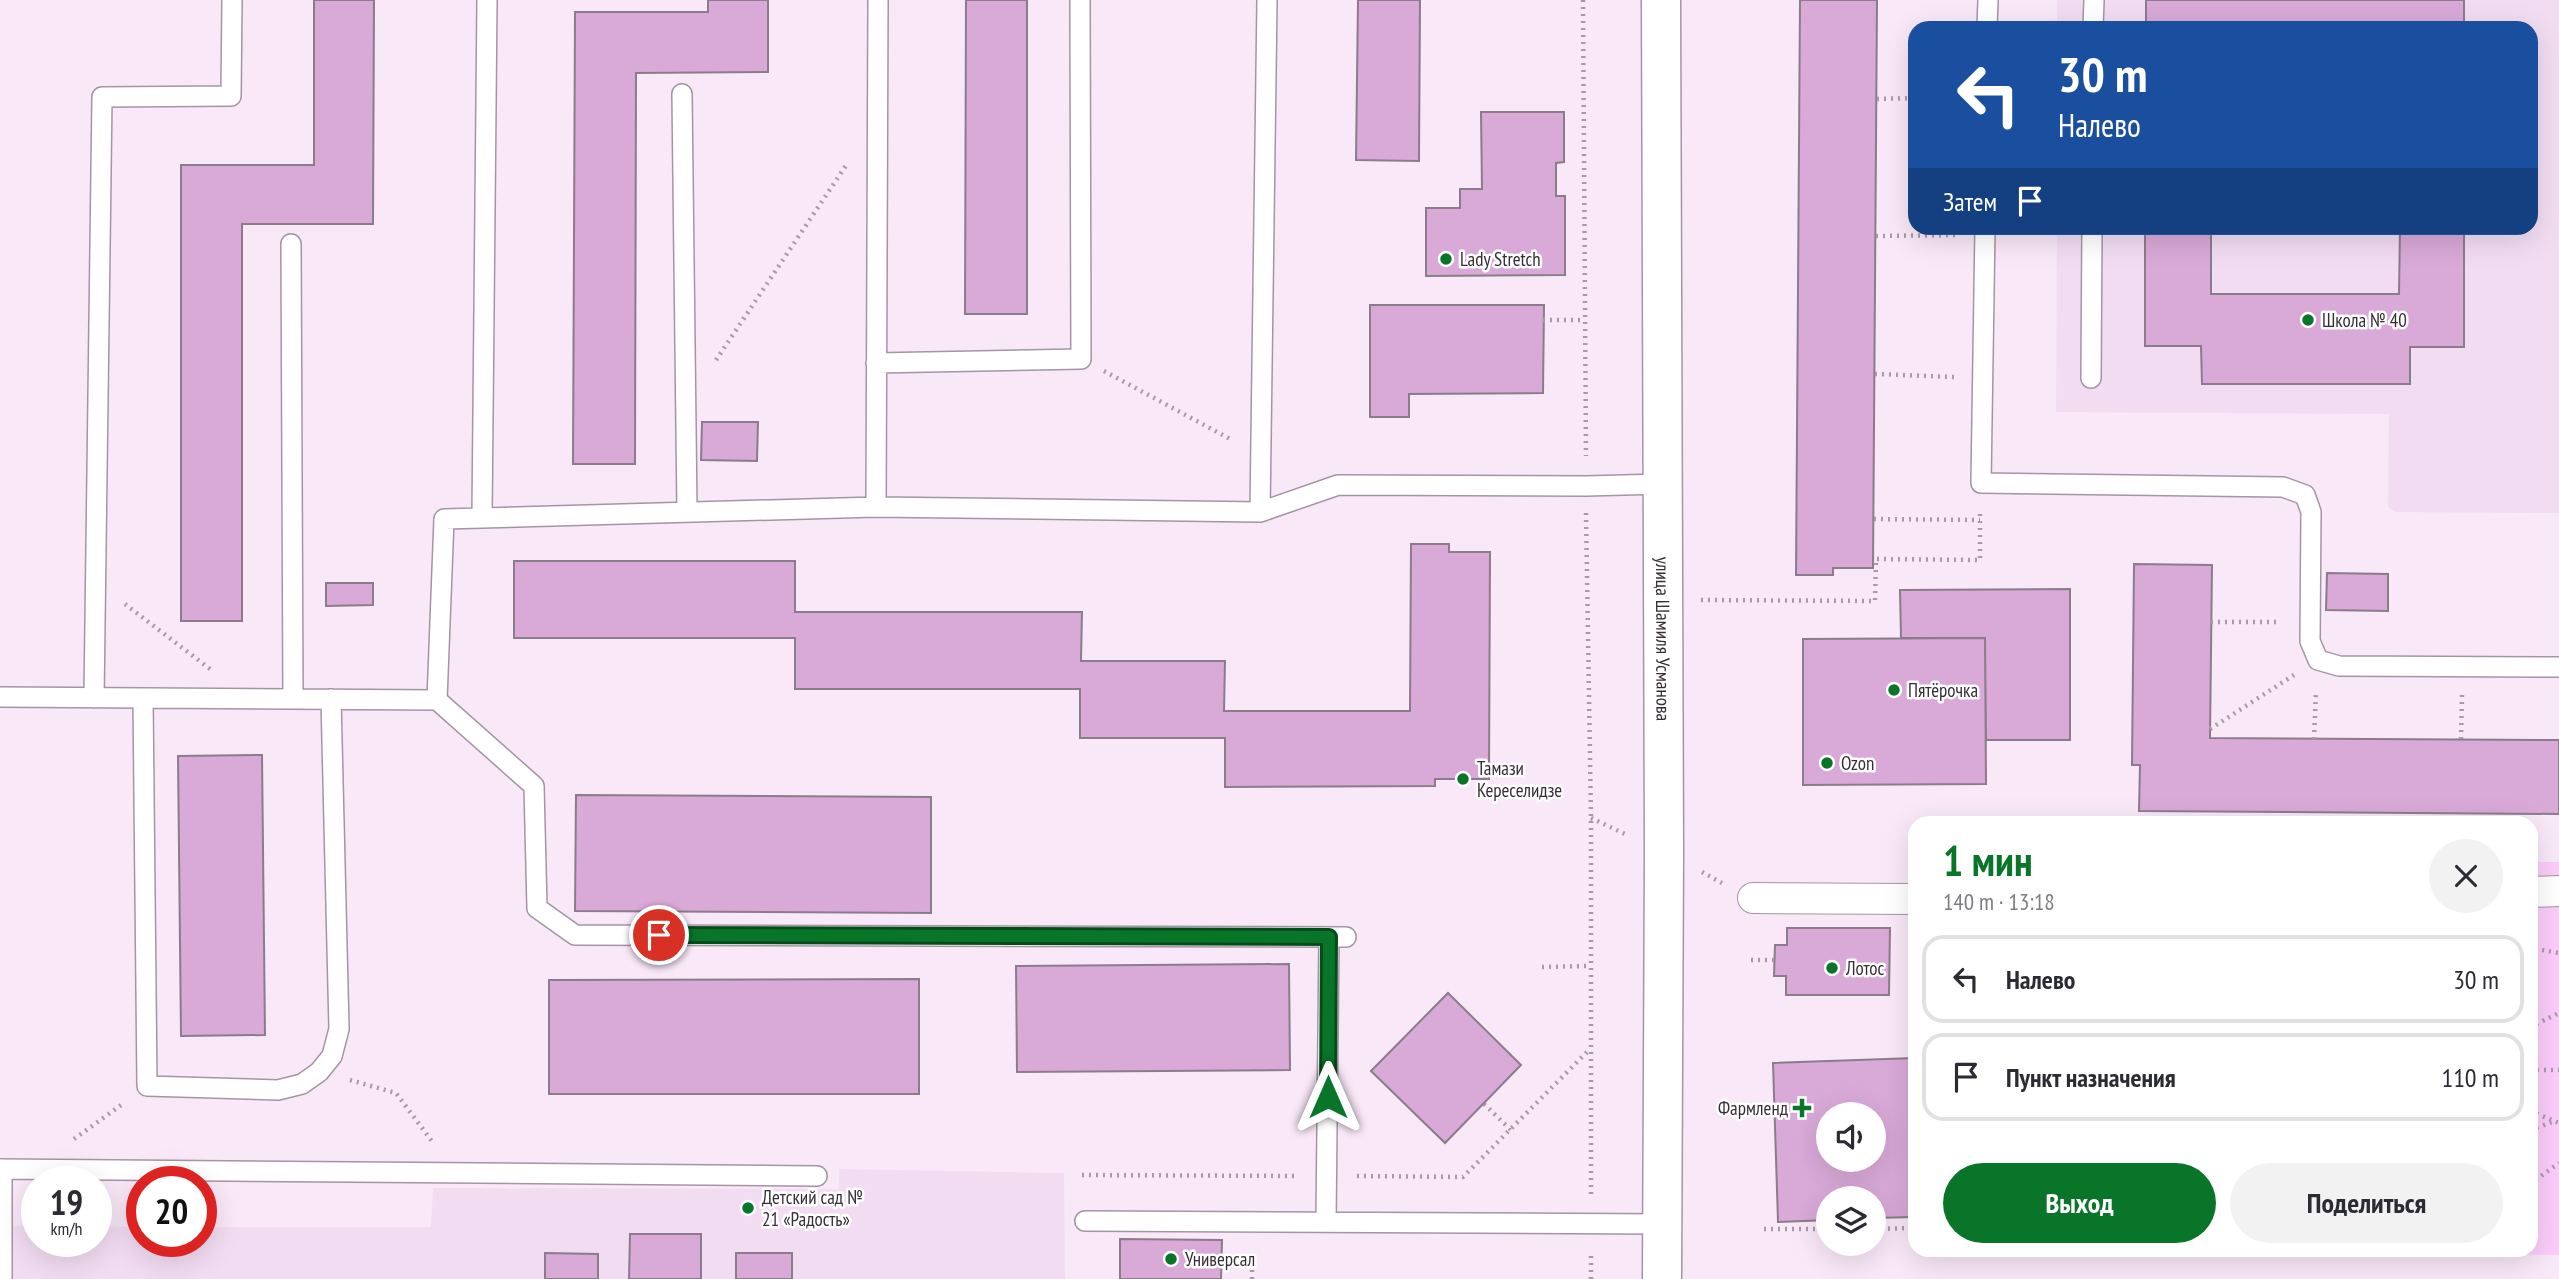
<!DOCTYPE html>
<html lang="ru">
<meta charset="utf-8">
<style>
body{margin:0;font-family:"PT Sans Narrow",sans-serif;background:#f2f2f3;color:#2b2b33;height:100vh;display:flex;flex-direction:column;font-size:26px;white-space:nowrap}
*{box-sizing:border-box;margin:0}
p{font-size:23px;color:#7c7c81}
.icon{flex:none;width:38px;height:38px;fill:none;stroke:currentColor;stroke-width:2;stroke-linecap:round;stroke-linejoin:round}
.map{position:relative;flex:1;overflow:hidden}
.drawer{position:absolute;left:1908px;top:816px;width:630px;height:441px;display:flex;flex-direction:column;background:#fff;border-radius:21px;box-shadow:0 7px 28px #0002}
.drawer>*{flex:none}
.top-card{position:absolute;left:1908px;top:21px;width:630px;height:214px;border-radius:21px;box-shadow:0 7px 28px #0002;background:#1a4fa0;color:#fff;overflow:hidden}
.buttons{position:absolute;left:1816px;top:1102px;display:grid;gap:14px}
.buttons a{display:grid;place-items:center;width:70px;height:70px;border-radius:50%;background:#fff;box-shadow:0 7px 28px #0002;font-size:35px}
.speed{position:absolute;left:21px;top:1166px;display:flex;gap:14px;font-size:35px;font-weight:700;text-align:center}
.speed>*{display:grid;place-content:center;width:91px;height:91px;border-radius:50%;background:#fff;box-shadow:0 7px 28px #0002;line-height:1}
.speed small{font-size:18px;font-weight:400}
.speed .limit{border:10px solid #d22;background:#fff;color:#111}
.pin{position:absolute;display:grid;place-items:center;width:60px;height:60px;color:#fff;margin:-30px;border:4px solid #fff;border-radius:50%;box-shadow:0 2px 7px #0007}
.me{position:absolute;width:77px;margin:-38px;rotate:0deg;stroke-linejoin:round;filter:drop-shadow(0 0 5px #0008)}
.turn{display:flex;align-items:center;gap:24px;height:147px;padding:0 35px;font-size:32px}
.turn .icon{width:91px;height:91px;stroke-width:2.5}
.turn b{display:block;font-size:49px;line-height:60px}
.then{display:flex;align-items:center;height:66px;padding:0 35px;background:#0003;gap:14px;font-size:26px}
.round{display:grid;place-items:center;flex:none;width:74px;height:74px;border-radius:37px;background:#f2f2f3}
.summary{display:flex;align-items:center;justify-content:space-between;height:119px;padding:0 35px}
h1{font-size:42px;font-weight:600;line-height:52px;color:#087528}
.primary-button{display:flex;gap:14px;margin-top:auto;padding:14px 35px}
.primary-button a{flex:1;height:80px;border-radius:42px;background:#087528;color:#fff;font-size:28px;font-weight:600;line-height:80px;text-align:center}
.primary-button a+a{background:#f2f2f3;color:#2b2b33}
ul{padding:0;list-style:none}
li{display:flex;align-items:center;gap:21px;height:88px;margin:0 14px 10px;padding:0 21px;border:4px solid #e1e1e2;border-radius:21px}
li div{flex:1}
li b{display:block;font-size:26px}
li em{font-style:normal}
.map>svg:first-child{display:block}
.built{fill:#f2dcf2}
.green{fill:#fcccfb}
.building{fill:#d9a9d8;stroke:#8b7c8b;stroke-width:2;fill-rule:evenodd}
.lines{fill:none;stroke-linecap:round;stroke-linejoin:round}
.service-casing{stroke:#a495a4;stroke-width:22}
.pedestrian-casing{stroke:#a495a4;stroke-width:32}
.minor-casing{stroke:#a495a4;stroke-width:41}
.path{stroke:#a79aa6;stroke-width:4.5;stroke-dasharray:2 5;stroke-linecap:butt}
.service{stroke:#fff;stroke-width:19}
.pedestrian{stroke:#fff;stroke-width:30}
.minor{stroke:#fff;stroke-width:38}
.route-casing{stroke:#054c1a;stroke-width:18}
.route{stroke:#087528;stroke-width:12}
.poi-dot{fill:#087528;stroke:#fff;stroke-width:2.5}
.labels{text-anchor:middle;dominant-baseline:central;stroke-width:5;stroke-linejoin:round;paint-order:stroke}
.poi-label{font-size:19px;fill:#352f35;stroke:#fff;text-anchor:start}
.street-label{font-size:19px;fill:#352f35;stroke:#fff}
</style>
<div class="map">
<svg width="2559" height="1279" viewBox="0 0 2559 1279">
<rect width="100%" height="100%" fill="#f9e8f8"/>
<path class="built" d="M2057,0h502v513l-163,-1 -8,-5 1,-93 -333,-2 1,-184h473v-200h-473z
M839,1169l225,4 1,106h-1065v-53h37v15h59v-15l46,1v14h59v-14h230l2,-39 406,1z"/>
<path class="green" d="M2531,862h28v393l-506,-4 477,-1z"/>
<path class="building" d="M314,0h60l-1,224h-131v397h-61v-456h133z
M708,0h60v72l-132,1 -1,391h-62l2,-452h133z
M966,0h61v314h-62z
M1358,0h62l-1,161 -63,-1z
M1800,0h77l-4,568h-40v7h-37z
M2146,0h318v28h-318z
M1481,112h83v50l-8,1v33h9v79l-139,1v-68h34v-19h22z
M2145,228h66v66h188l1,-66h64v119h-54v37h-208l-1,-38h-56z
M1370,305h174l-1,88 -134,1v23h-39z
M702,422h56l-1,39 -56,-1z
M1411,544h38v8h41l-1,227h-54v7l-210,1v-49h-145v-49h-285v-51h-281v-77h281v51h287l-1,49h144l-1,50h186z
M2134,564l78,1 -2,173 349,2v74l-420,-3 1,-46h-8z
M2327,573l61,1v37l-62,-1z
M326,583h47v22l-47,1z
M2070,589v151h-84l-1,-102h-84l-1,-48z
M1985,638l1,146 -183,1v-146z
M262,755l3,280 -84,1 -3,-280z
M576,795l355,2v116l-356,-2z
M1787,928h103l-1,67h-103v-19h-12l1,-31h12z
M1289,964l1,106 -273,2 -1,-106z
M919,979v115h-370v-114z
M1448,993l73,72 -76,78 -74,-72z
M1914,1058v159l-40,1v-19h-45v21l-51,2 -5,-159zM1829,1115h45v45h-45z
M630,1234h71v45h-72z
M1120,1239l102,1 -1,39h-101z
M545,1253l53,1v25h-53z
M736,1253h56v26h-56z"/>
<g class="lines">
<defs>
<path id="service" d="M1987,28l1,-28
M2093,28l1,-28
M682,94l5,418
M1985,228l-4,255 302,4 22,8 6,17 -1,129 8,19 21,6 220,1
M291,244l2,455
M876,363l205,-4 -1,-359
M2091,378l1,-150
M876,507l2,-507
M1260,512l7,-512
M482,518l5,-518
M0,697l437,3 7,-181 432,-12 384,5 78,-27 248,1 75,-2
M94,698l8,-601 129,-1 1,-96
M143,698l4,388 131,4 24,-6 17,-12 13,-16 7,-27 -8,-330
M437,700l97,86 3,122 38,27 771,2
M0,1169l817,7
M1085,1221l577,3
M1326,1222l3,-285
M2,1279v-110"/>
<path id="pedestrian" d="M2530,892l29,-1
M1753,898l161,1"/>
<g id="minor">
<path id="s1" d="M1661,0l3,853 -2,426"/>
</g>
</defs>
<use href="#service" class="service-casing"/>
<use href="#pedestrian" class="pedestrian-casing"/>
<use href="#minor" class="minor-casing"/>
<path class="path" d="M1583,0l3,456
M1877,99l37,-1
M1876,236l79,-1
M1543,320h42
M716,360l131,-196
M1104,371l128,69
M1875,374l79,3
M1586,513l5,305v376
M1874,519l106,1
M1701,600l174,1 1,-42 104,1v-49
M125,604l85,65
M2211,622h69
M2210,729l84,-54
M2314,739l2,-48
M2461,739l1,-44
M1591,818l34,16
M1702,872l20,11
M2530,954l6,-5 23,4
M1751,960h24
M1542,967l47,-1
M2530,1027l29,-14
M2530,1070h29
M350,1080l46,13 38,51
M1484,1104l27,26
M2530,1111l29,12
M2530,1130l25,-9
M74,1139l50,-36
M1082,1175l217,1
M1357,1176l106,1 126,-127
M2530,1184l29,-21
M1764,1229h65
M1874,1229l40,-1
M1252,1279v-27
M1591,1279v-27"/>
<use href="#service" class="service"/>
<use href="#pedestrian" class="pedestrian"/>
<use href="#minor" class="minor"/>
</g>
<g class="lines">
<defs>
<path id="route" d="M659,935l670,2 -1,160"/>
</defs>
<use href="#route" class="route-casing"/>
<use href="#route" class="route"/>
</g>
<g class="poi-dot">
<circle cx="1446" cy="259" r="7"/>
<circle cx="2308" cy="320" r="7"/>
<circle cx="1894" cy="690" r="7"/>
<circle cx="1827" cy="763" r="7"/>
<circle cx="1463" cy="779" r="7"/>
<circle cx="1832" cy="968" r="7"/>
<path d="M1798.5 1097.5h7v7h7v7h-7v7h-7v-7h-7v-7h7z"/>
<circle cx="748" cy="1208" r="7"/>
<circle cx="1171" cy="1259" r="7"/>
</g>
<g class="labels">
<g class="poi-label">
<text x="1460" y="259">Lady Stretch</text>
<text x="2322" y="320">Школа № 40</text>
<text x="1908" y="690">Пятёрочка</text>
<text x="1841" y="763">Ozon</text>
<text x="1477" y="768">Тамази<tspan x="1477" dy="22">Кереселидзе</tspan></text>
<text x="1846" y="968">Лотос</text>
<text x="1788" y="1108" text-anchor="end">Фармленд</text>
<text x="762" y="1197">Детский сад №<tspan x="762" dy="22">21 «Радость»</tspan></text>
<text x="1185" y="1259">Универсал</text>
</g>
<g class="street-label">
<text stroke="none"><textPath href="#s1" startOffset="639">улица Шамиля Усманова</textPath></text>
</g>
</g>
</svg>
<div class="buttons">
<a><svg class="icon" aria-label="sound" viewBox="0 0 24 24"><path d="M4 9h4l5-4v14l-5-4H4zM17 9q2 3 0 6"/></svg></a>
<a><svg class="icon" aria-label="layers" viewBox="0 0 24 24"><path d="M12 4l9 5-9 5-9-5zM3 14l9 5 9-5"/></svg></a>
</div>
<div class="speed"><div>19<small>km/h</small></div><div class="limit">20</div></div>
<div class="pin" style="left:659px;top:935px;background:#d93025"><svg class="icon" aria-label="arrive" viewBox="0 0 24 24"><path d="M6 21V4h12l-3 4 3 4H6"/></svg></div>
<svg class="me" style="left:1328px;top:1097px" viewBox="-20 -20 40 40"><path d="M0-17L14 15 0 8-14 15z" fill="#087528" stroke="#fff" stroke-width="4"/></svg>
<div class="top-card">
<div class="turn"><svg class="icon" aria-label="left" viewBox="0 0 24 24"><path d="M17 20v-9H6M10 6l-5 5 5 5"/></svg><div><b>30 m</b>Налево</div></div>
<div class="then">Затем<svg class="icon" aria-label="arrive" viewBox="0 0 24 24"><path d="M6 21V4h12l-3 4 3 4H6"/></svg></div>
</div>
<section class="drawer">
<div class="summary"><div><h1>1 мин</h1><p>140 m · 13:18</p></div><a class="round"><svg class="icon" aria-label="close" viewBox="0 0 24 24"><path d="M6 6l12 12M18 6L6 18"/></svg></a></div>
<ul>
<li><svg class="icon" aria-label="left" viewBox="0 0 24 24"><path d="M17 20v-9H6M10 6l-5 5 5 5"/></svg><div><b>Налево</b></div><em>30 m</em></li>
<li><svg class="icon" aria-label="arrive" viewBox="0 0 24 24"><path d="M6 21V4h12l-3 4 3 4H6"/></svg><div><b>Пункт назначения</b></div><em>110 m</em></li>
</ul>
<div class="primary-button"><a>Выход</a><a>Поделиться</a></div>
</section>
</div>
